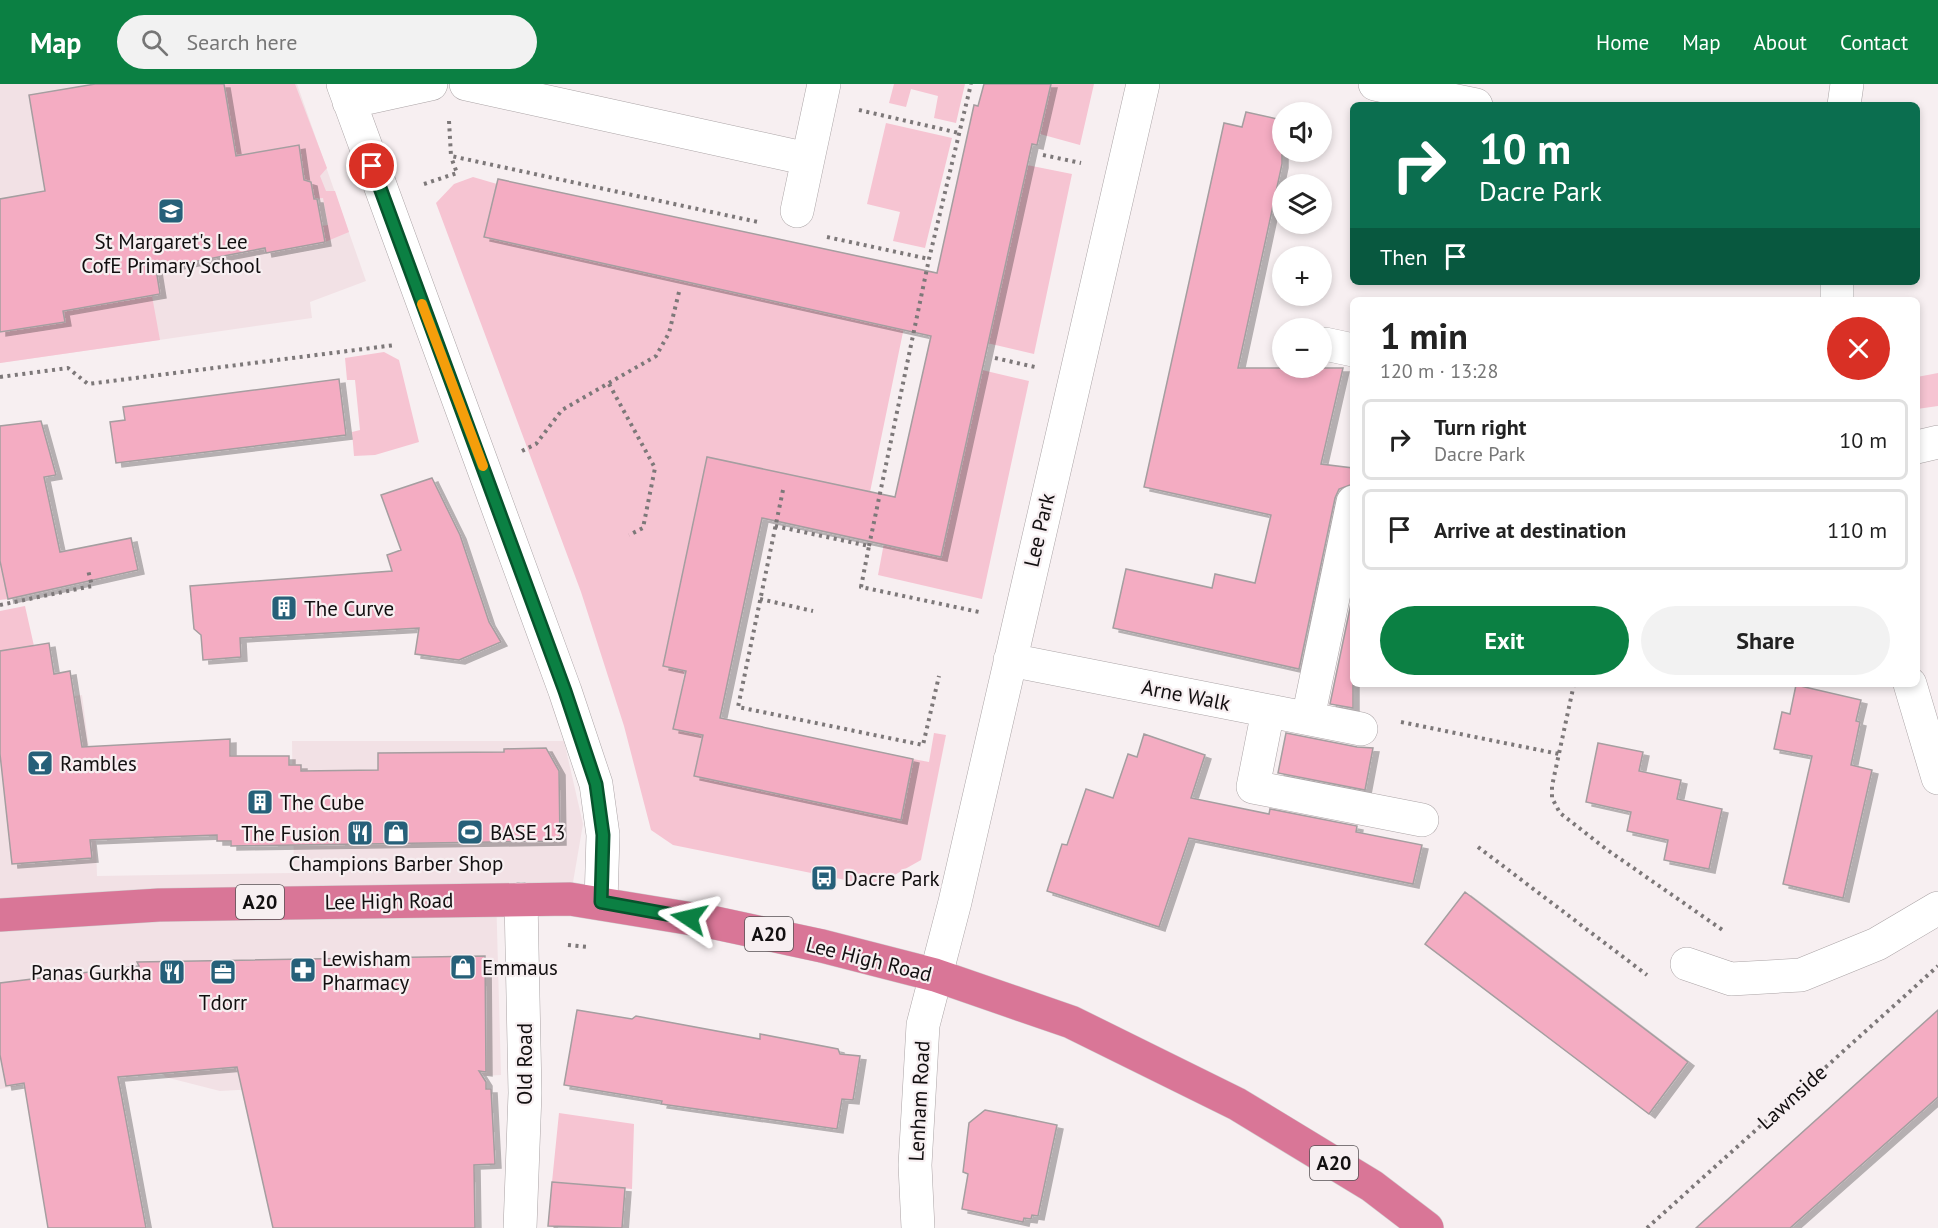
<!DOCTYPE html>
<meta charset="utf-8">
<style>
body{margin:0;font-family:"PT Sans",sans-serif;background:#f2f2f2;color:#222;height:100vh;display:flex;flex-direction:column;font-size:22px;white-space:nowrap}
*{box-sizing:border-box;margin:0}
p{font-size:20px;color:#767676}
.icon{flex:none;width:33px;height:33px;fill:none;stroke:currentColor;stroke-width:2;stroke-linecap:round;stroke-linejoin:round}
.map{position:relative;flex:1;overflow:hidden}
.side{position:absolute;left:1350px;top:213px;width:570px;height:390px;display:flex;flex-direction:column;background:#fff;border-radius:9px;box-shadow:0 3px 9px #0003}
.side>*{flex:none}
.hud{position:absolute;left:1350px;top:18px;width:570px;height:183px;border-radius:9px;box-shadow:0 3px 9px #0003;background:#0b6e4f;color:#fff;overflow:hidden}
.tools{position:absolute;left:1272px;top:18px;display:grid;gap:12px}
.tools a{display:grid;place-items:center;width:60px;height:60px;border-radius:50%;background:#fff;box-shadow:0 3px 9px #0003;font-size:30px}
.pin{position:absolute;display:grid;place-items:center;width:51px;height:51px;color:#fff;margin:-26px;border:3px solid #fff;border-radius:50%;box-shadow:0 2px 6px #0007}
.me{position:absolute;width:66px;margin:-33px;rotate:280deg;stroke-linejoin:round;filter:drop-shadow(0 0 4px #0008)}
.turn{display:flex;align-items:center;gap:21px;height:126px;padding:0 30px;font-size:27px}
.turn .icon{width:78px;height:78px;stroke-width:2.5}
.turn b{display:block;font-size:42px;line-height:51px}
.then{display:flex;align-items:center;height:57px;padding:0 30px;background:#0003;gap:12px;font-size:22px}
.round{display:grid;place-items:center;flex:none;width:63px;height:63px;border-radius:32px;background:#f2f2f2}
.summary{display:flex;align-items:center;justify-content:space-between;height:102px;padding:0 30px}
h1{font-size:36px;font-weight:700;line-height:45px}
.primary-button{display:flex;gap:12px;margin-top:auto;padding:12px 30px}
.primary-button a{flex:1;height:69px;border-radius:36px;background:#0b8043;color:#fff;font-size:24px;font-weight:700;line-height:69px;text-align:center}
.primary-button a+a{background:#f2f2f2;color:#222}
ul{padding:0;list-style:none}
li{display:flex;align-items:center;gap:18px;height:81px;margin:0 12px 9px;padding:0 18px;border:3px solid #e0e0e0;border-radius:9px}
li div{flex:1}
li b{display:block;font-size:22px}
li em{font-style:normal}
header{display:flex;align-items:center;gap:36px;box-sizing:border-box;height:84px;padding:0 30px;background:#0b8043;color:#fff}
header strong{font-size:28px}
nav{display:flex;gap:33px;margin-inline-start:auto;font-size:21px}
.search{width:420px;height:54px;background:#f2f2f2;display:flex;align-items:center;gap:15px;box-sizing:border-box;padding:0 21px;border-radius:33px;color:#767676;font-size:22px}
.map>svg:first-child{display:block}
.built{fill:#f2e1e5}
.green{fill:#f6c4d2}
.building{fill:#f4acc2;stroke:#a59ea0;stroke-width:1.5;filter:url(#shadow)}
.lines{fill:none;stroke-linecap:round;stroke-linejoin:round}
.minor-casing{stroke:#aba4a6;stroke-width:34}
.highway-casing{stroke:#d0cfcf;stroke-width:34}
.path{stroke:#7d7879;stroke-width:4;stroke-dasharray:3 4.5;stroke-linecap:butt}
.minor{stroke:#fff;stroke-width:33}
.highway{stroke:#d97697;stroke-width:33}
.route-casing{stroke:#07532c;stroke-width:15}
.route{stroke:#0b8043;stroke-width:10}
.slow{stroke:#f59e0b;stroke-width:10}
.labels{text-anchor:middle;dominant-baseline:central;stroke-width:4.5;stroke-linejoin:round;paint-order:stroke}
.shield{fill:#f7eff1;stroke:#575254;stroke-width:1.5}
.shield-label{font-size:20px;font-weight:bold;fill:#120f10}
.poi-label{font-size:21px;fill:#120f10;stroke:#f7eff1;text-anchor:start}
.street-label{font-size:21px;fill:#120f10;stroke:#f7eff1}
</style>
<header>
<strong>Map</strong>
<div class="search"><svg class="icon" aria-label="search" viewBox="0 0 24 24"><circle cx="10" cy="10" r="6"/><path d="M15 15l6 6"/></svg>Search here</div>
<nav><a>Home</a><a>Map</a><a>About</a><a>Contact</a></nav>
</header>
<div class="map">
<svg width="1938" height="1144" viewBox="0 0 1938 1144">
<defs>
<filter id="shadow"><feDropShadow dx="6" dy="4" stdDeviation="0" flood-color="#0004"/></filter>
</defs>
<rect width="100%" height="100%" fill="#f7eff1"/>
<path class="built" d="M0,0h297l69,197 -56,21 2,16 -312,45z
M82,611l12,91 3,90 197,-3 -2,-132h272l19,83 -12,70 -75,-2 5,183 -281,16 -55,-14 -7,-15 -158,27v-383z"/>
<path class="green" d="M224,0h71l32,84 -7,8 6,15h9l14,41 -24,10 -3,-16 6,-1 -5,-27 -9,1 -3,-17 -7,-2 -6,-35 -91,16 -4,-27 29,-4z
M894,0h71l-9,39 -22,-5 4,-22 -27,-7 -5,18 -17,-4z
M1051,0h43l-14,61 -40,-11z
M886,39l66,15 -27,110 -32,-7 7,-29 -33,-8z
M1027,81l45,9 -38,180 -47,-11z
M473,93l24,7 -12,53 400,88 31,-56 -46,223 -163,-34 -44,207 22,5 -11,59 29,6 -9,40 206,44 13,-60 16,3 5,-29 12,2 -25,125 -46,26 -202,-41 -22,-15 -27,-104 -43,-134 -145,-389 18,-19z
M123,206l2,11 27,-5 8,44 -160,23v-31l64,-10 -3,-21z
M384,268l15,8 20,82 -44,13 -21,1 -2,-24 8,-2 -5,-50h-8l-2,-22z
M982,286l47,11 -47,218 -104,-24 6,-32z
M1938,289v33l-21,3v-32z
M0,477l8,38 -8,1z
M25,522l9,40 -34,5v-40z
M559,1029l75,11 -2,65 -80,-7z"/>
<path class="building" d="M95,0h129l12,72 63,-11 5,35 7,2 3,17h3l8,43 -59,11 -1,-5 -109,21 4,25 -97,17 2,11 -65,10v-133l45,-8 -16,-96z
M984,0h67l-14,61 -5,-1 -91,413 -179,-39 -42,200 193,41 -12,61 -207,-44 9,-41 -30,-6 13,-58 -23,-5 44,-209 188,40 36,-161 -447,-99 14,-58 439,94 37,-168 4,1z
M1246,28l36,8v44l-44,204h105l-22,96 32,4v16l-14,5 -4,9 -36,171 -186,-41 13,-59 86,19 3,-14 40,9 16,-68 -127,-28 80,-364 18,4z
M339,295l7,56 -230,28 -6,-41 15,-2 -2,-13z
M41,337l15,54 -12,2 16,75 71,-14 7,32 -130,29 -8,-38v-135z
M432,394l28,57 29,87 12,20 -42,18 -44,-6 4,-26 -179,10 1,19 -38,3 -2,-25 -7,-6 -4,-43 202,-15 -5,-16 14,-5 -20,-55z
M1353,510v114l-23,-4z
M49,559l5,31 16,-3 12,76 148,-8v17h59v9h12v6l77,-1v-17l126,-1v-3l42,-1 13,23 1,70 -329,5v-5h-14v-6l-57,2 -70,3 2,18 -80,6 -12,-110v-103z
M1796,601l65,15 -5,21 4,1 -9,43 21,5 -29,128 -60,-14 29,-128 -38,-7 8,-37 8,2z
M1286,649l71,14 16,1 -8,42 -87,-17z
M1144,650l61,21 -14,43 78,16 1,-5 87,17 -1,6 66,13 -9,39 -224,-46 -30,89 -112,-36 15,-47 5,1 19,-56 27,9 15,-44 9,3z
M1598,659l45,9 -4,19 42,9 -4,19 45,10 -13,60 -45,-9 4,-20 -41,-9 4,-19 -45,-10z
M1465,808l223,170 -39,52 -224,-170z
M485,872l1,116 -7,-1 7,11v7h5l4,75 -21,1 1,63h-202l-36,-161 -119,10 28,151h-98l-24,-145 -18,3 -6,-31v-72l139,-17 -2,-4z
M577,926l55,9 4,-3 124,23v-5l78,15 2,5 20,2 -7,44 -11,-1 -5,30 -176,-25 1,-3 -98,-16z
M1938,926v87l-148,131h-94z
M985,1026l72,15 -19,91 -6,-1 -1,4 -7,-1 -1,4 -61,-13 6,-35 -5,-2 6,-49z
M552,1098l73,6 -3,40 -74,-2z"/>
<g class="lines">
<defs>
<path id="minor" d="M343,0l222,607 31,93 7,51 -2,67
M466,0l342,75 16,-75
M1375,0l101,21
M349,18l82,-18
M1844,21l3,-21
M797,127l11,-52
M1837,198v18
M1325,260l28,6
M1917,363l21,-5
M1010,576l351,69
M1910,600l28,94
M1268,627l-15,76 169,33
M1308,634l45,-216
M1687,880l44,15 70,-4 76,-31 61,-36
M520,1144l5,-135 -4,-194
M918,1144l-3,-63 8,-140 32,-123 188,-818"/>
<path id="highway" d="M0,831l159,-10 411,-6 141,23 111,24 113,29 136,47 166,82 135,82 55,42"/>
</defs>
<use href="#minor" class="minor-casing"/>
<use href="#highway" class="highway-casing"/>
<path class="path" d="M859,26l100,23
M449,37l2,35 307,66
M1043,71l38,8
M424,100l33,-11 -6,-16
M827,153l102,22
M995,274l40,9
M0,293l68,-9 20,16 307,-39
M609,300l46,84 -12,60 -14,7
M522,367l14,-7 26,-34 94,-54 13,-23 10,-41
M783,406l-45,217 185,38 16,-69
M775,442l94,20 -8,41 118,25
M869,462l60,-287 42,-175
M760,515l53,12
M0,521l92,-19 -4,-16
M1574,600l-22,102v12l8,15 46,36 118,82
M1401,638l158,32
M1478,763l169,128
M568,861l20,2
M1647,1144l291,-262"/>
<use href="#minor" class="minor"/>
<use href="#highway" class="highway"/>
</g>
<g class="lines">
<defs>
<path id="route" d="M372,82l193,525 31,93 7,51 -2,67 88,16"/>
</defs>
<use href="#route" class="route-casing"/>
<use href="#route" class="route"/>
<path class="slow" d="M422,220l61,162"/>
</g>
<defs>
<symbol id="school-square" viewBox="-11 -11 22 22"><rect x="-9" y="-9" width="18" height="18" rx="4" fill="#266079" stroke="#f7eff1"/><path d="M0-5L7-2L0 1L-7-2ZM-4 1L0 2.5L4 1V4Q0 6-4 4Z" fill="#fff"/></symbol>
<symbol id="building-square" viewBox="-11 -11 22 22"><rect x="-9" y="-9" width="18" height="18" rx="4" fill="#266079" stroke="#f7eff1"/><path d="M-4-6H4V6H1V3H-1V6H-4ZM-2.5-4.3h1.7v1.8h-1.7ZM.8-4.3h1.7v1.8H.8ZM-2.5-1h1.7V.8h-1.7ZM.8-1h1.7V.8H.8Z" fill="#fff"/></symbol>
<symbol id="bar-square" viewBox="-11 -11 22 22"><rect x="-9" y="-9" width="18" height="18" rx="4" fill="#266079" stroke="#f7eff1"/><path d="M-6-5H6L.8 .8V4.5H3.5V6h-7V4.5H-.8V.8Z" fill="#fff"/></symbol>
<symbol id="stadium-square" viewBox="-11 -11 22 22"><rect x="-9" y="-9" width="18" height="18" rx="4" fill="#266079" stroke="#f7eff1"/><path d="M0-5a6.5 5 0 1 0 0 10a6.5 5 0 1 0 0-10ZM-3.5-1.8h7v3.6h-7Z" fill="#fff"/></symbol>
<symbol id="restaurant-square" viewBox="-11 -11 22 22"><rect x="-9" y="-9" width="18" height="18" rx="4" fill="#266079" stroke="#f7eff1"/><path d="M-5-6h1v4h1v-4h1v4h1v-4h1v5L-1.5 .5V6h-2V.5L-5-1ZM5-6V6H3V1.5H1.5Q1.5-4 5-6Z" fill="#fff"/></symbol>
<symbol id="shop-square" viewBox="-11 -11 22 22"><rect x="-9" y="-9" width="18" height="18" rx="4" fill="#266079" stroke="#f7eff1"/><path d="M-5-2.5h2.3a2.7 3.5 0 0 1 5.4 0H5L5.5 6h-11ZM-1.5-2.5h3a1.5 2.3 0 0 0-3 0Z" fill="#fff"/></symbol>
<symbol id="bus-square" viewBox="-11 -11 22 22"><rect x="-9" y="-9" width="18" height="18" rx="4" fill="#266079" stroke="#f7eff1"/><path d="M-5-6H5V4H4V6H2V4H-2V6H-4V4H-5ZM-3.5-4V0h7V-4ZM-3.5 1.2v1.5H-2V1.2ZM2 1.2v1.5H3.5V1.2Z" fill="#fff"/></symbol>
<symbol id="pharmacy-square" viewBox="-11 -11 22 22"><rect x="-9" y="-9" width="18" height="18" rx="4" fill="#266079" stroke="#f7eff1"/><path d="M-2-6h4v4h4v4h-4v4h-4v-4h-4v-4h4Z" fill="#fff"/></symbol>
<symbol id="office-square" viewBox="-11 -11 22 22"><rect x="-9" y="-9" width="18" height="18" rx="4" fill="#266079" stroke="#f7eff1"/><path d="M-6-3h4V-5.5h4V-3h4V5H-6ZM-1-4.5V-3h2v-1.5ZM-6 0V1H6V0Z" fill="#fff"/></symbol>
</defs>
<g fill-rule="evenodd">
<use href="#school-square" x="156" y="112" width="30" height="30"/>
<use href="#building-square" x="269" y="509" width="30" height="30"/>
<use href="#bar-square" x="25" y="664" width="30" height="30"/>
<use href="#building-square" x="245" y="703" width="30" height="30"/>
<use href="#stadium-square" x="455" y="733" width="30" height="30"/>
<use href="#restaurant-square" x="345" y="734" width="30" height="30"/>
<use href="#shop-square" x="381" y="734" width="30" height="30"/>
<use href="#bus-square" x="809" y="779" width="30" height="30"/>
<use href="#shop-square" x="448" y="868" width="30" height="30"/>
<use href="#pharmacy-square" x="288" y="871" width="30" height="30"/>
<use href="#restaurant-square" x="157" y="873" width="30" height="30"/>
<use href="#office-square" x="208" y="873" width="30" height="30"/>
</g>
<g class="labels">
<g class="shield">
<rect x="236" y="801" width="48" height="34" rx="4.5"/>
<rect x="745" y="833" width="48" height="34" rx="4.5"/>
<rect x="1310" y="1062" width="48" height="34" rx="4.5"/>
</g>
<g class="shield-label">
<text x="260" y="818">A20</text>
<text x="769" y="850">A20</text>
<text x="1334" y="1079">A20</text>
</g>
<g class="poi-label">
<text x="171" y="157" text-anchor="middle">St Margaret's Lee<tspan x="171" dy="24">CofE Primary School</tspan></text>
<text x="304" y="524">The Curve</text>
<text x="60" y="679">Rambles</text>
<text x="280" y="718">The Cube</text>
<text x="490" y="748">BASE 13</text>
<text x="340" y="749" text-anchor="end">The Fusion</text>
<text x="396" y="779" text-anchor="middle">Champions Barber Shop</text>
<text x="844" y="794">Dacre Park</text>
<text x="322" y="874">Lewisham<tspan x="322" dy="24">Pharmacy</tspan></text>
<text x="482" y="883">Emmaus</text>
<text x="152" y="888" text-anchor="end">Panas Gurkha</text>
<text x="223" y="918" text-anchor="middle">Tdorr</text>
</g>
<g class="street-label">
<text transform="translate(1039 446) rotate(-77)">Lee Park</text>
<text transform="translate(1186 611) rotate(11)">Arne Walk</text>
<text transform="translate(389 817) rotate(-1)">Lee High Road</text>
<text transform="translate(869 875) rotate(14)">Lee High Road</text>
<text transform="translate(524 980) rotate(-90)">Old Road</text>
<text transform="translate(1792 1013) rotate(-42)">Lawnside</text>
<text transform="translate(919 1017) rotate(-87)">Lenham Road</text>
</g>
</g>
</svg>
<div class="tools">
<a><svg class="icon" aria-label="sound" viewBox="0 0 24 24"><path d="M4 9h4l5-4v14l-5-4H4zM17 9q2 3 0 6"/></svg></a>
<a><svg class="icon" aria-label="layers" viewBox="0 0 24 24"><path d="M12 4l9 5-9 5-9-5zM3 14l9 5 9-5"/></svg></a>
<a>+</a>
<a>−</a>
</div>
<div class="pin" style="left:372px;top:82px;background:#d93025"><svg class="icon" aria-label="arrive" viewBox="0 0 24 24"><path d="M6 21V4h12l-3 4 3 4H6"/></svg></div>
<svg class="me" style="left:689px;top:834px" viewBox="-20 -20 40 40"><path d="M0-17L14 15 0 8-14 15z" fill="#0b8043" stroke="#fff" stroke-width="4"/></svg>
<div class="hud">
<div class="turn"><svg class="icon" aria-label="right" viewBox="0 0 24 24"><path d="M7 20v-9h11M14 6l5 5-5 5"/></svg><div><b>10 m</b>Dacre Park</div></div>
<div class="then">Then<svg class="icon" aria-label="arrive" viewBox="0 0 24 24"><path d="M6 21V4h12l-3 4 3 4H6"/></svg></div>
</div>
<section class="side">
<div class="summary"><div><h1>1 min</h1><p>120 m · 13:28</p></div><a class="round" style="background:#d93025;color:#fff"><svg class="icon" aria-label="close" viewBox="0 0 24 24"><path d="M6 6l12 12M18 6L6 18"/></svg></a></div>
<ul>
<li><svg class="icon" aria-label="right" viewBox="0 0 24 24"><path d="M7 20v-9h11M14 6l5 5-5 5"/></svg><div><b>Turn right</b><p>Dacre Park</p></div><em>10 m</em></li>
<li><svg class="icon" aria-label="arrive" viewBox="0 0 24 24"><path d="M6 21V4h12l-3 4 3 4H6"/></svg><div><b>Arrive at destination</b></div><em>110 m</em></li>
</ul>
<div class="primary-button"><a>Exit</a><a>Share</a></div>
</section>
</div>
